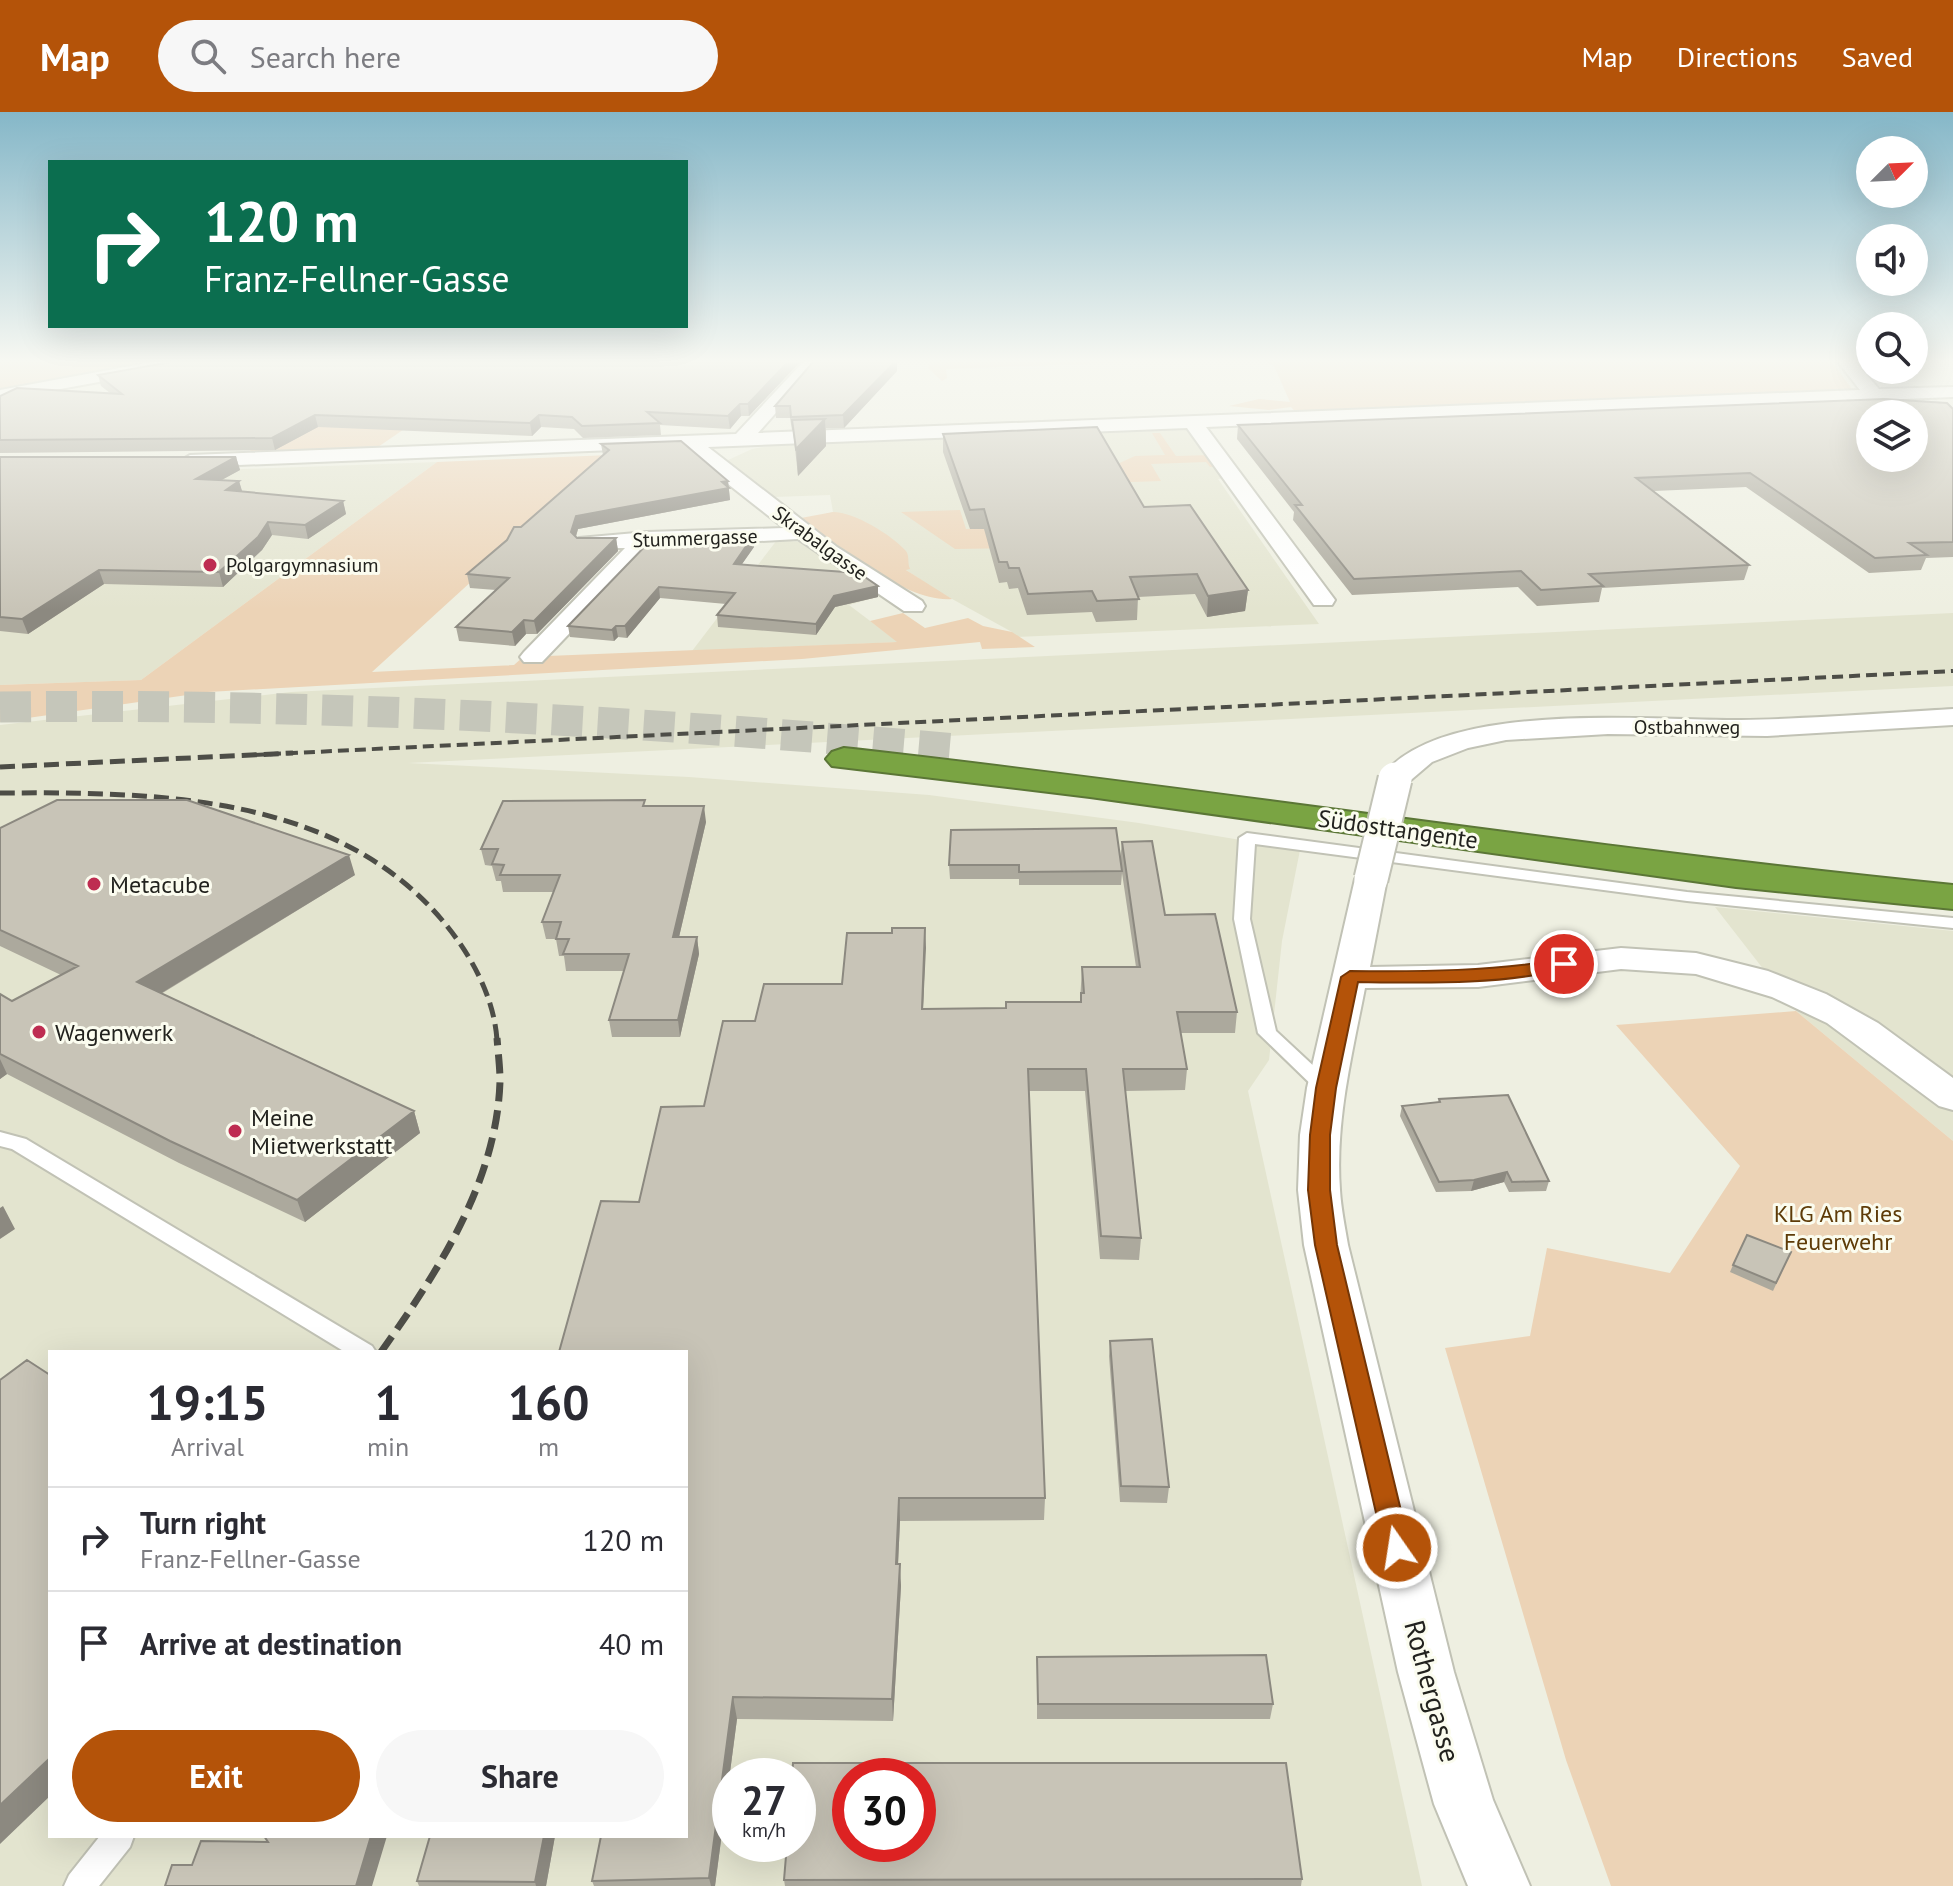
<!DOCTYPE html>
<meta charset="utf-8">
<style>
body{margin:0;font-family:"PT Sans",sans-serif;background:#f7f7f7;color:#2b2b33;height:100vh;display:flex;flex-direction:column;font-size:30px;white-space:nowrap}
*{box-sizing:border-box;margin:0}
p{font-size:26px;color:#7c7c81}
.icon{flex:none;width:44px;height:44px;fill:none;stroke:currentColor;stroke-width:2;stroke-linecap:round;stroke-linejoin:round}
.map{position:relative;flex:1;overflow:hidden}
.drawer{position:absolute;left:48px;top:1238px;width:640px;height:488px;display:flex;flex-direction:column;background:#fff;border-radius:0px;box-shadow:0 8px 32px #0002}
.drawer>*{flex:none}
.top-card{position:absolute;left:48px;top:48px;width:640px;height:168px;border-radius:0px;box-shadow:0 8px 32px #0002;background:#0b6e4f;color:#fff;overflow:hidden}
.needle{width:52px;rotate:66deg}
.controls{position:absolute;left:1856px;top:24px;display:grid;gap:16px}
.controls a{display:grid;place-items:center;width:72px;height:72px;border-radius:50%;background:#fff;box-shadow:0 8px 32px #0002;font-size:40px}
.speed{position:absolute;left:712px;top:1646px;display:flex;gap:16px;font-size:40px;font-weight:700;text-align:center}
.speed>*{display:grid;place-content:center;width:104px;height:104px;border-radius:50%;background:#fff;box-shadow:0 8px 32px #0002;line-height:1}
.speed small{font-size:20px;font-weight:400}
.speed .limit{border:12px solid #d22;background:#fff;color:#111}
.pin{position:absolute;display:grid;place-items:center;width:68px;height:68px;color:#fff;margin:-34px;border:4px solid #fff;border-radius:50%;box-shadow:0 2px 8px #0007}
.me{position:absolute;width:88px;margin:-44px;rotate:347deg;stroke-linejoin:round;filter:drop-shadow(0 0 6px #0008)}
.turn{display:flex;align-items:center;gap:28px;height:168px;padding:0 24px;font-size:36px}
.turn .icon{width:104px;height:104px;stroke-width:2.5}
.turn b{display:block;font-size:56px;line-height:68px}
.eta{display:flex;justify-content:space-evenly;align-items:center;height:136px;text-align:center}
.eta b{font-size:48px;font-weight:700;line-height:56px}
.primary-button{display:flex;gap:16px;margin-top:auto;padding:16px 24px}
.primary-button a{flex:1;height:92px;border-radius:48px;background:#b45309;color:#fff;font-size:32px;font-weight:700;line-height:92px;text-align:center}
.primary-button a+a{background:#f7f7f7;color:#2b2b33}
ul{padding:0;list-style:none}
li{display:flex;align-items:center;gap:24px;height:104px;padding:0 24px;border-top:2px solid #e1e1e2}
li div{flex:1}
li b{display:block;font-size:30px}
li em{font-style:normal}
header{display:flex;align-items:center;gap:48px;box-sizing:border-box;height:112px;padding:0 40px;background:#b45309;color:#fff}
header strong{font-size:38px}
nav{display:flex;gap:44px;margin-inline-start:auto;font-size:28px}
.search{width:560px;height:72px;background:#f7f7f7;display:flex;align-items:center;gap:20px;box-sizing:border-box;padding:0 28px;border-radius:44px;color:#7c7c81;font-size:30px}
.map>svg:first-child{display:block}
.built{fill:#e3e4cf;fill-rule:evenodd}
.green{fill:#ecd3b6}
.lines{fill:none;stroke-linecap:round;stroke-linejoin:round}
.motorway-tunnel{stroke:#c5c6ba;stroke-width:31;stroke-dasharray:31 15;stroke-linecap:butt}
.service-casing{stroke:#c1c2b5;stroke-width:4}
.minor-casing{stroke:#c1c2b5;stroke-width:4}
.motorway-casing{stroke:#5b7636;stroke-width:4}
.service{fill:#fff;fill-rule:evenodd}
.minor{fill:#fff;fill-rule:evenodd}
.motorway{fill:#7aa443;fill-rule:evenodd}
.rail-far2{stroke:#4d4d47;stroke-width:4;stroke-dasharray:11 6;stroke-linecap:butt}
.rail-far1{stroke:#4d4d47;stroke-width:5;stroke-dasharray:15 7;stroke-linecap:butt}
.rail{stroke:#4d4d47;stroke-width:7;stroke-dasharray:19 9;stroke-linecap:butt}
.minor-bridge-casing{stroke:#c1c2b5;stroke-width:37;stroke-linecap:butt}
.minor-bridge{stroke:#fff;stroke-width:33}
.wall{fill:#aca99d}
.shaded-wall{fill:#8c8980}
.building{fill:#c8c4b7;stroke:#8c8980;stroke-width:2;fill-rule:evenodd}
.route{fill:#b45309;stroke:#753606;stroke-width:2}
.poi-dot{fill:#be2d51;stroke:#fbfcef;stroke-width:3}
.labels{text-anchor:middle;dominant-baseline:central;stroke-width:6;stroke-linejoin:round;paint-order:stroke}
.far-street-label{font-size:20px;fill:#22221e;stroke:#fbfcef}
.far-poi-label{font-size:20px;fill:#22221e;stroke:#fbfcef;text-anchor:start}
.street-label{font-size:24px;fill:#22221e;stroke:#fbfcef}
.poi-label{font-size:24px;fill:#22221e;stroke:#fbfcef;text-anchor:start}
.park-label{font-size:24px;fill:#5e3b07;stroke:#fbfcef}
.near-street-label{font-size:28px;fill:#22221e;stroke:#fbfcef}
</style>
<header>
<strong>Map</strong>
<div class="search"><svg class="icon" aria-label="search" viewBox="0 0 24 24"><circle cx="10" cy="10" r="6"/><path d="M15 15l6 6"/></svg>Search here</div>
<nav><a>Map</a><a>Directions</a><a>Saved</a></nav>
</header>
<div class="map">
<svg width="1953" height="1774" viewBox="0 0 1953 1774">
<rect width="100%" height="100%" fill="#eeefe1"/>
<path class="built" d="M1183,303l45,63 -10,1 101,145 -305,13 -2,-5 -78,-43 -109,-75 8,-2 -3,-17 -56,2 -48,-36 26,-12 120,-22z
M437,350l-296,218 -141,5v-214l218,-1z
M777,428l25,2 75,55 -28,8 49,37 -206,9z
M1953,501v73l-1545,77 281,14 240,18 210,28 161,27 -18,91 -13,119 -21,31 174,795h-1422v-1161l291,-33zM50,1240h636v484h-636zM730,1664h68v68h-68zM850,1664h68v68h-68z
M1715,795l238,24v210l-157,-130z"/>
<path class="green" d="M0,250h138l-2,3 -136,25z
M397,250h105l-124,85 -130,5z
M931,250h206l-191,7 1,9 -5,3 -14,-13z
M1266,250h566l20,27 -341,17 -112,1 -8,3 -93,5 -7,-8 -22,3 -40,-4 30,-7 31,3 -16,-36z
M1152,321h8l16,23 35,-1 9,11 -10,1 -4,-5 -55,2 10,17 -88,3 62,-28 30,-1z
M610,343l-238,217 142,-7 9,-8 374,-15 -27,-21 33,-8 22,15 43,-10 15,8 29,6 23,15 -53,2 -2,-7 -178,17 -594,33 -208,30v-37l141,-5 296,-218z
M960,398l6,19 49,-2 5,21 -65,1 -54,-37z
M833,400c21,0 59,23 73,39 4,6 1,11 4,18l-4,1 46,29c-46,4 -114,-54 -151,-81z
M1796,899l157,130v745h-342l-45,-126 -121,-412 85,-12 17,-88 123,25 70,-107 -124,-141z"/>
<g class="lines">
<path class="motorway-tunnel" d="M0,595c320,-4 638,14 956,42"/>
<defs>
<path id="service" d="M1247,721l440,59 266,26v10l-266,-27 -432,-57 -5,75 26,112 57,53 3,4 -10,6 -7,-2 -61,-59 -24,-114 5,-81z
M0,1020l26,7 346,207 4,6h-31l-333,-203 -12,-3z
M100,1724h34l-4,11 -31,39h-35l5,-11z"/>
<path id="minor" d="M152,250h37l-8,5 -181,33v-10z
M803,250h18l-63,71 1102,-43 -22,-28h17l24,27 74,-2v10l-747,30 129,173 -3,5h-18l-127,-177 -479,19 129,100 85,54 3,5 -3,5h-18l-106,-72 -146,8 -110,115h-18l-4,-5 4,-5 101,-104h-46l-3,-5 3,-5 68,-6 137,-4 -93,-73 -3,-8 -498,20 -10,-6 10,-6 546,-21z
M1953,597v16l-186,11 -159,-2 -102,6 -38,8 -36,14 -27,23 -10,3 -10,-3 -5,-6c56,-81 272,-58 361,-59 71,-1 141,-7 212,-11z
M1371,757l11,3 5,7 -17,88 108,-2 143,-17 75,5 72,18 58,23 52,29 75,55v32l-14,-4 -112,-83 -55,-26 -76,-23 -75,-5 -143,18 -113,1c-13,67 -30,134 -25,202 1,18 5,37 8,55l106,427 39,128 37,86h-62l-34,-82 -36,-132 -94,-427 -6,-55 2,-55 7,-47 48,-209 5,-7z"/>
<path id="motorway" d="M844,636c370,41 738,100 1109,137v24l-217,-22 -646,-90 -258,-31 -6,-7 6,-7z"/>
</defs>
<use href="#service" class="service-casing"/>
<use href="#minor" class="minor-casing"/>
<use href="#motorway" class="motorway-casing"/>
<use href="#service" class="service"/>
<use href="#minor" class="minor"/>
<use href="#motorway" class="motorway"/>
<path class="rail-far2" d="M253,643l1700,-84"/>
<path class="rail-far1" d="M0,655l293,-14
M0,681c153,-1 334,0 442,127 28,33 52,76 55,120"/>
<path class="rail" d="M381,1240c56,-79 116,-170 119,-271 0,-14 -2,-29 -3,-43"/>
<defs>
<path id="minor-bridge" d="M1371,767l24,-100"/>
</defs>
<use href="#minor-bridge" class="minor-bridge-casing"/>
<use href="#minor-bridge" class="minor-bridge"/>
</g>
<path class="wall" d="M800,250l-51,54h-8l-11,13 -70,-4 1,10 -78,3 -9,-9 -33,-2 -9,9 -214,-9 -43,23 -275,3v-57l110,-3 -9,-7 -3,-11z
M897,259l-53,57h-18v18l-28,30 -5,-46h-1l-2,-12h-14l-1,-12z
M1953,297v148l-27,1 -5,12 -52,3 -123,-86 -92,4 95,74 -5,15 -142,8 -3,14 -62,4 -19,-19 -166,8 -59,-75 1,-8 -57,-73 1,-14z
M943,322l201,73 104,83 -3,21 -38,6 -12,-23 -57,3 -1,23 -41,2 -4,-10 -65,3 -9,-27 -9,1 -2,-7 -8,1 -15,-54h-14l-27,-77z
M601,332l127,37 2,19 -152,29 -2,8 1,1h39l2,13 -81,83h-11l-11,12 -56,-5 -3,-14 40,-37 -26,-2 -3,-14 136,-119z
M0,345h236l4,13 -19,10 18,1 3,11 101,9 3,13 -38,25 -36,-4 -10,15 -39,37 -119,-3 -76,50 -28,-3z
M754,435l-12,17 136,33 -43,10 -19,28 -98,-8 -1,-12 9,-11 -66,-6 -33,40 -9,-1 -4,4 -44,-4 -2,-11z
M646,694l60,16 -27,115h18l2,17 -19,83h-68l-3,-17 15,-49h-58l-2,-15h-5l-3,-17h-10l-4,-17 12,-30h-51l-2,-11h-5l-4,-15 -7,-1 -4,-16z
M0,716l355,47 -194,119 253,117 6,22 -115,89 -126,-59 -172,-89 -7,5v-85l12,7 49,-26 -61,-29z
M1122,730l43,73 72,97 -2,21h-54l6,36 -2,21 -60,1 16,147 -2,22 -39,-1 -15,-168h-56l16,407 -1,22 -144,1 -2,43 3,22 -8,135 -156,-2 -22,167h-121l-2,-5 94,-45 -47,-634 65,-96 51,-85 87,-37 50,-51 33,-5 -2,81 83,-1 74,-6 2,-35h54l-14,-94 -1,12h-102v-6h-69l-1,-14 171,-5z
M1439,987l110,82 -3,10 -37,1 -5,-10 -33,9 -35,1 -36,-76 2,-10 36,-3z
M1791,1140l-18,39 -43,-19 3,-7z
M1110,1229l59,146 -2,16 -47,-1 -11,-146z
M1037,1545l236,47 -3,15h-233z
M430,1724h125l-9,50h-127l-2,-5z
M1302,1767l-1,7h-516l-1,-6z"/>
<path class="shaded-wall" d="M788,250h12l-51,54 -1,-12z
M895,250h2v9l-53,57 -1,-13z
M740,292l1,12 -11,13 -2,-13z
M315,303l3,12 -43,23 -3,-12z
M539,303l2,12 -9,9 -2,-13z
M825,307l1,27 -28,30 -2,-27z
M236,345l4,13 -40,22 -4,-13z
M239,369l4,13 -17,-4z
M728,369l2,19 -152,29 -5,16 -2,-13 5,-16z
M343,389l3,13 -38,25 -3,-14z
M268,410l4,13 -10,15 -39,37 -4,-15z
M753,424l1,11 -19,27 -1,-10z
M616,426l2,13 -81,83 -3,-13z
M99,458l5,14 -76,50 -6,-15z
M878,474v11l-43,10 -19,28v-11l18,-28z
M659,475l1,11 -33,40 -2,-12z
M1248,478l-3,21 -38,6 1,-21z
M524,508l2,14 -11,12 -3,-14z
M616,514l2,11 -4,4 -2,-11z
M704,694l2,16 -31,132 -2,-17z
M349,743l6,20 -210,128 -8,-21z
M925,816l1,20 -4,82v-21z
M697,825l2,17 -19,83 -2,-17z
M0,947l7,15 -7,5z
M414,999l6,22 -115,89 -8,-22z
M1507,1060l-3,10 -33,9 3,-11z
M3,1094l12,23 -15,10v-31z
M899,1386l1,23 -3,65 -1,-22z
M900,1452l1,22 -8,135 -1,-22z
M733,1585l4,22 -22,167h-4l-2,-8z
M50,1646v38l-50,48v-39z
M371,1724h16l-15,50h-16z
M544,1724h11l-9,50h-10l-1,-4z"/>
<path class="building" d="M171,250h617l-40,42h-8l-12,12 -81,-4 13,11 -78,3 -10,-9 -33,-2 -9,8 -215,-8 -43,23 -272,2v-44l17,-8 105,6 -24,-19z
M813,250h82l-52,53 -52,2 -1,-11h-15z
M1884,287l63,4 6,6v133l-44,1 18,12 -52,3 -125,-85 -114,5 113,87 -160,9 14,12 -62,4 -20,-19 -167,8 -59,-74h7l-64,-80zM1870,302h44v44h-44z
M825,307l-29,30 -4,-29z
M1097,315l47,80 46,-2 58,85 -40,6 -11,-22 -67,3 9,22 -42,2 -5,-10 -64,3 -9,-26h-10l-2,-6h-8l-15,-53 -14,1 -27,-76z
M681,329l47,40 -6,1 7,6 -153,28 -5,16 6,6h39l-82,83 -10,-1 -12,12 -56,-5 53,-49 -42,-4 40,-34 7,-13h7l88,-77 -8,-6z
M0,345h236l-40,22 43,2 -13,9 117,11 -38,24 -37,-3 -10,15 -39,35 -120,-2 -77,49 -22,-2z
M753,424l-19,28 125,9 19,13 -44,10 -18,28 -99,-9 18,-22 -76,-6 -34,39h-9l-4,4 -44,-4 84,-87z
M57,688h130l162,55 -212,127 277,129 -117,89 -127,-59 -170,-87v-60l12,7 66,-35 -78,-36v-102z
M645,688l-2,6h61l-31,131h24l-19,83h-69l20,-66h-66l6,-15h-13l5,-17h-19l18,-47h-60l4,-10 -12,-1 6,-15h-17l22,-48z
M1116,716l6,43 -103,1v-7h-70l2,-35z
M1152,729l13,74 50,-1 22,98h-60l10,57h-64l18,169 -40,-2 -15,-167h-58l17,429h-146l-3,66h4l-8,135 -159,-2 -24,181 -117,3 9,-45h85v-484h-127l42,-151 38,1 22,-95 43,-1 19,-85h32l9,-37h78l5,-51h45v-5h33l-3,81 84,-1v-6h75v-9h3l-2,-26h58l-18,-125z
M1508,983l41,86 -37,1 -5,-10 -33,8 -35,2 -37,-76 38,-4 -1,-3z
M1747,1123l44,17 -15,31 -43,-18z
M1152,1227l17,148 -48,-1 -11,-145z
M27,1248l23,15v383l-50,47v-425z
M1266,1543l7,49h-235l-1,-47z
M793,1651h493l16,116 -518,1 3,-36h11v-68h-6zM850,1664h68v68h-68z
M264,1724h107l-15,50h-191l7,-21h20l9,-24 67,1z
M430,1724h114l-9,46 -118,-1z"/>
<linearGradient id="sky" x2="0" y2="1"><stop stop-color="#85b7c8"/><stop offset="0.5" stop-color="#f7f8f2"/><stop offset="1" stop-color="#f7f8f2" stop-opacity="0"/></linearGradient>
<rect width="1953" height="498" fill="url(#sky)"/>
<path class="route" d="M1564,847l6,1 3,4 -3,4c-69,17 -141,15 -212,14l-22,106 -6,47v55l7,55 73,303 -4,8 -9,3 -10,-3 -3,-8 -69,-303 -7,-55 2,-55 6,-47 25,-111 9,-6c73,1 143,0 214,-12z"/>
<g class="poi-dot">
<circle cx="210" cy="453" r="8"/>
<circle cx="94" cy="772" r="8"/>
<circle cx="39" cy="920" r="8"/>
<circle cx="235" cy="1019" r="8"/>
</g>
<g class="labels">
<g class="far-street-label">
<text transform="translate(695 426) rotate(-2)">Stummergasse</text>
<text transform="translate(820 431) rotate(36)">Skrabalgasse</text>
<text x="1687" y="615">Ostbahnweg</text>
</g>
<g class="far-poi-label">
<text x="226" y="453">Polgargymnasium</text>
</g>
<g class="street-label">
<text transform="translate(1398 717) rotate(8)">Südosttangente</text>
</g>
<g class="poi-label">
<text x="110" y="772">Metacube</text>
<text x="55" y="920">Wagenwerk</text>
<text x="251" y="1005">Meine<tspan x="251" dy="28">Mietwerkstatt</tspan></text>
</g>
<g class="park-label">
<text x="1838" y="1101">KLG Am Ries<tspan x="1838" dy="28">Feuerwehr</tspan></text>
</g>
<g class="near-street-label">
<text transform="translate(1433 1579) rotate(75)">Rothergasse</text>
</g>
</g>
</svg>
<div class="controls">
<a><svg class="needle" viewBox="-14 -14 28 28"><path d="M0-13l5 13h-10z" fill="#e53935"/><path d="M0 13l5-13h-10z" fill="#7c7c81"/></svg></a>
<a><svg class="icon" aria-label="sound" viewBox="0 0 24 24"><path d="M4 9h4l5-4v14l-5-4H4zM17 9q2 3 0 6"/></svg></a>
<a><svg class="icon" aria-label="search" viewBox="0 0 24 24"><circle cx="10" cy="10" r="6"/><path d="M15 15l6 6"/></svg></a>
<a><svg class="icon" aria-label="layers" viewBox="0 0 24 24"><path d="M12 4l9 5-9 5-9-5zM3 14l9 5 9-5"/></svg></a>
</div>
<div class="speed"><div>27<small>km/h</small></div><div class="limit">30</div></div>
<div class="pin" style="left:1564px;top:852px;background:#d93025"><svg class="icon" aria-label="arrive" viewBox="0 0 24 24"><path d="M6 21V4h12l-3 4 3 4H6"/></svg></div>
<svg class="me" style="left:1397px;top:1436px" viewBox="-20 -20 40 40"><circle r="17" fill="#b45309" stroke="#fff" stroke-width="3"/><path d="M0-11L8 9 0 5-8 9z" fill="#fff"/></svg>
<div class="top-card">
<div class="turn"><svg class="icon" aria-label="right" viewBox="0 0 24 24"><path d="M7 20v-9h11M14 6l5 5-5 5"/></svg><div><b>120 m</b>Franz-Fellner-Gasse</div></div>
</div>
<section class="drawer">
<div class="eta">
<div><b>19:15</b><p>Arrival</p></div>
<div><b>1</b><p>min</p></div>
<div><b>160</b><p>m</p></div>
</div>
<ul>
<li><svg class="icon" aria-label="right" viewBox="0 0 24 24"><path d="M7 20v-9h11M14 6l5 5-5 5"/></svg><div><b>Turn right</b><p>Franz-Fellner-Gasse</p></div><em>120 m</em></li>
<li><svg class="icon" aria-label="arrive" viewBox="0 0 24 24"><path d="M6 21V4h12l-3 4 3 4H6"/></svg><div><b>Arrive at destination</b></div><em>40 m</em></li>
</ul>
<div class="primary-button"><a>Exit</a><a>Share</a></div>
</section>
</div>
